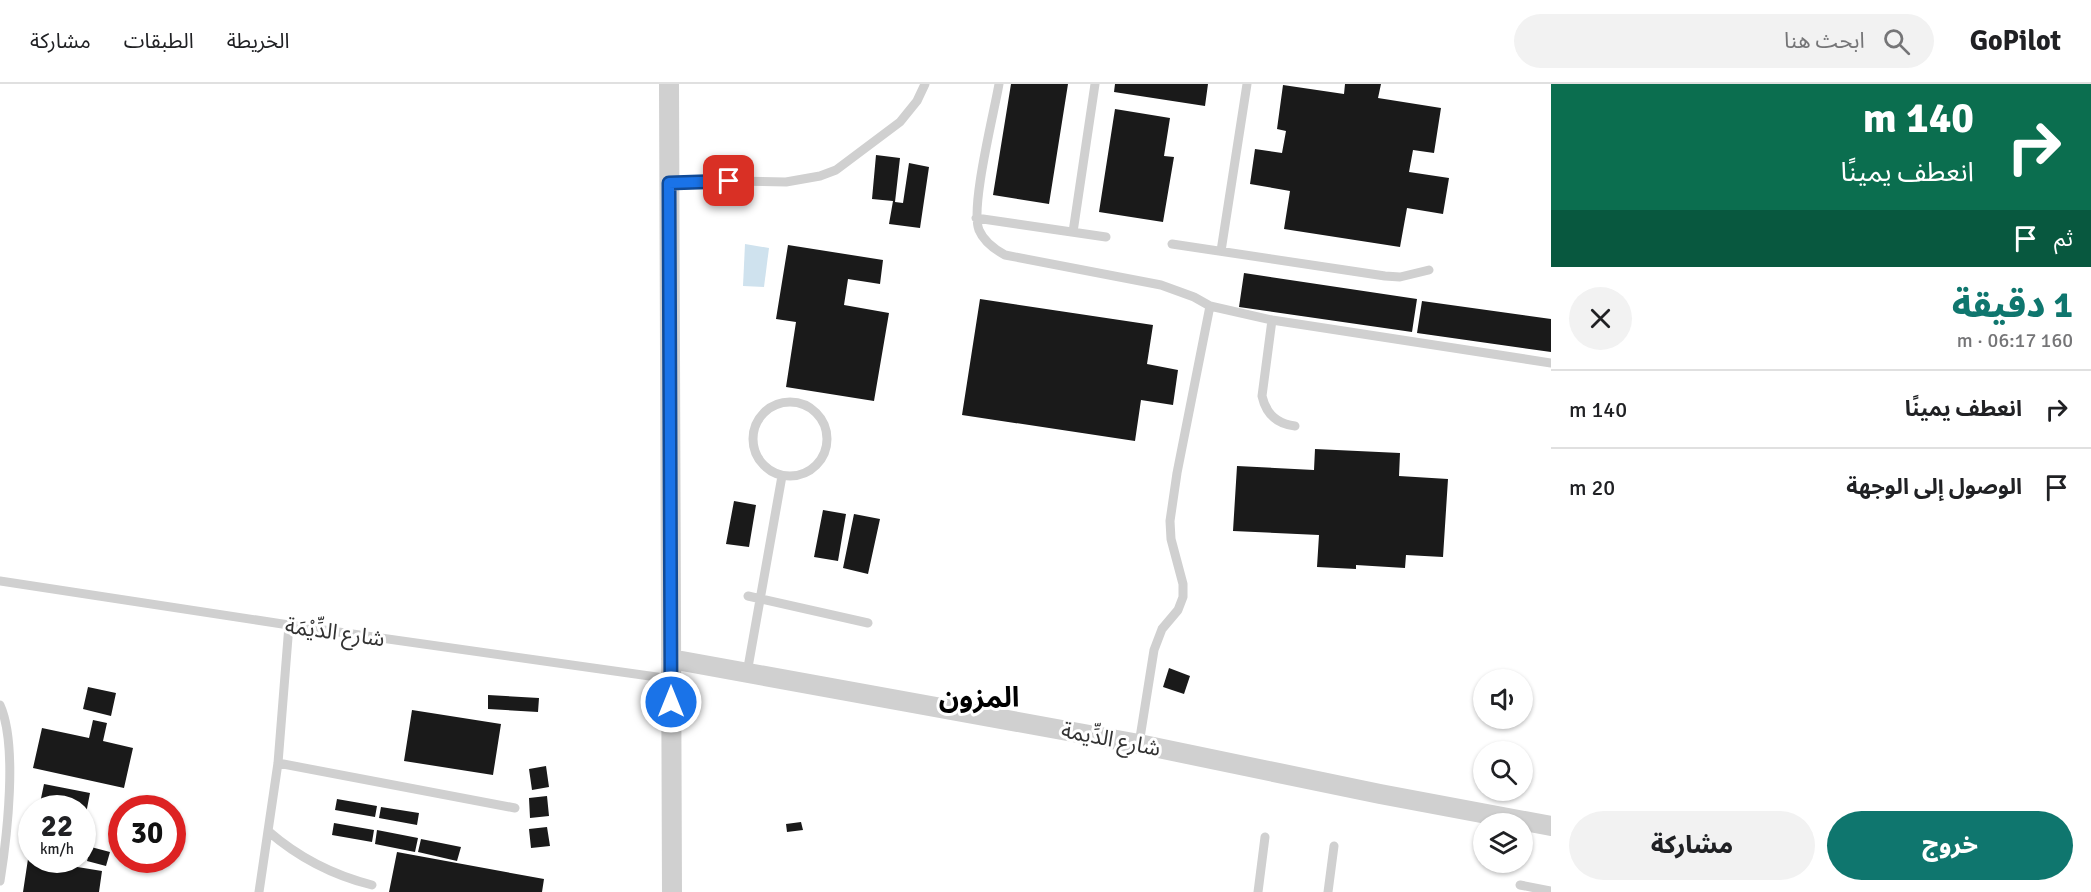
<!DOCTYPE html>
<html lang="ar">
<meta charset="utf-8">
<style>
body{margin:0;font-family:Signika,"Noto Sans Arabic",sans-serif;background:#f2f2f2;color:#202124;direction:rtl;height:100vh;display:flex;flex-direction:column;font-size:22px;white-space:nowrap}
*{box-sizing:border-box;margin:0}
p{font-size:20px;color:#757577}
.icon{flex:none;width:33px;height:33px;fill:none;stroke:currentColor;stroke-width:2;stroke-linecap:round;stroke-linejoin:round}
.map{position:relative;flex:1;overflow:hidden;direction:ltr}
.sheet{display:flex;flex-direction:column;background:#fff;width:540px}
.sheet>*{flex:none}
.hud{background:#0b6e4f;color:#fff;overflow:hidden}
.controls{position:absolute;left:1473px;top:585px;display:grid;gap:12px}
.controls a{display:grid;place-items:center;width:60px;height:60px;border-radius:50%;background:#fff;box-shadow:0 2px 4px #0004;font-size:30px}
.speed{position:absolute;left:18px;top:711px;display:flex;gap:12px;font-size:30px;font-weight:700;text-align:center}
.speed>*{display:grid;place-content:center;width:78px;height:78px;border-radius:50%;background:#fff;box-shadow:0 2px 4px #0004;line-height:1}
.speed small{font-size:15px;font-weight:400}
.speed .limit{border:9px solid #d22;background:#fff;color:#111}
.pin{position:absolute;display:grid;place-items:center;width:51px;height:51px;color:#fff;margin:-26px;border-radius:12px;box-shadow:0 3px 9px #0006}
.me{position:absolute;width:66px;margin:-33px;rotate:0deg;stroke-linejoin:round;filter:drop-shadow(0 0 4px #0008)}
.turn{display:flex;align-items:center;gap:21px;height:126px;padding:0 18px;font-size:27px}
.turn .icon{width:78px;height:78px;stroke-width:2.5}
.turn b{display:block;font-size:42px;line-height:51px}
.then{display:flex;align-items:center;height:57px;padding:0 18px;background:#0003;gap:12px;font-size:22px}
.round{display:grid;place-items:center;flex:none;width:63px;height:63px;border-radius:32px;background:#f2f2f2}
.head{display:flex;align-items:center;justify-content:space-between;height:102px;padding:0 18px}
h1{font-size:36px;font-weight:800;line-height:45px;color:#0f766e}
.button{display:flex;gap:12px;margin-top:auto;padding:12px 18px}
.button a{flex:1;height:69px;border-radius:36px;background:#0f766e;color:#fff;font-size:24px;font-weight:800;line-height:69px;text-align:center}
.button a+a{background:#f2f2f2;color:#202124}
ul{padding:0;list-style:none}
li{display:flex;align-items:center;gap:18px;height:78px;padding:0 18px;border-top:2px solid #e0e0e0}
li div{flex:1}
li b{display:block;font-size:22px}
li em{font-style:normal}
header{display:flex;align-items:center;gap:36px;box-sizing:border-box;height:84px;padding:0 30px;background:#fff;border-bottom:2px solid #e0e0e0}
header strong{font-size:28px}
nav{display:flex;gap:33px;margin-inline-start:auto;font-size:21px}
.search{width:420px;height:54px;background:#f2f2f2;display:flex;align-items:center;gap:15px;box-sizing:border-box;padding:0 21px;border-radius:33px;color:#757577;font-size:22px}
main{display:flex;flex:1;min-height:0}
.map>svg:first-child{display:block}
.water{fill:#cfe2ee}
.building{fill:#1a1a1a}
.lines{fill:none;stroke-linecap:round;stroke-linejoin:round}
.lane{stroke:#d0d0d0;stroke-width:9}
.street{stroke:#d0d0d0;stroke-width:20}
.route-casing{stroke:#114b97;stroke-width:15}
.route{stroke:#1a73e8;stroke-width:10}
.labels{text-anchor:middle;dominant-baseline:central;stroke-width:6;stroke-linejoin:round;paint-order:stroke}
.street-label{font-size:22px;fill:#333;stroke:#fff}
.district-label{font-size:28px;font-weight:bold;fill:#000;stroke:#fff}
</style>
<header>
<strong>GoPilot</strong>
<div class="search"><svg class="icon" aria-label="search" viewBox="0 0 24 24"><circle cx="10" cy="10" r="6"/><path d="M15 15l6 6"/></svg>ابحث هنا</div>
<nav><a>الخريطة</a><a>الطبقات</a><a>مشاركة</a></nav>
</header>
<main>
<section class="sheet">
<div class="hud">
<div class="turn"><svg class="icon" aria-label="right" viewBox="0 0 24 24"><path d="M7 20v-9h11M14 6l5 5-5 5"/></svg><div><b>140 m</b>انعطف يمينًا</div></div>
<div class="then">ثم<svg class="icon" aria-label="arrive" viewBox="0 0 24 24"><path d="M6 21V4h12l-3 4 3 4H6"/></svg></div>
</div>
<div class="head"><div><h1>1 دقيقة</h1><p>160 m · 06:17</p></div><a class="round"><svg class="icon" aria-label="close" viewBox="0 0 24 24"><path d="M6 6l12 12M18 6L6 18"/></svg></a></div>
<ul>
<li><svg class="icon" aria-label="right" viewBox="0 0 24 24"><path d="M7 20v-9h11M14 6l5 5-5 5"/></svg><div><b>انعطف يمينًا</b></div><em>140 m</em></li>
<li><svg class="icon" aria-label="arrive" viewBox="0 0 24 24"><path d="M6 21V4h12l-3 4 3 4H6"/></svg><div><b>الوصول إلى الوجهة</b></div><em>20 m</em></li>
</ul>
<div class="button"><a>خروج</a><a>مشاركة</a></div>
</section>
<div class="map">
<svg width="1551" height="808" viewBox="0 0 1551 808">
<rect width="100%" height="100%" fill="#fff"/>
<path class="water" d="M745,160l24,4 -5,39 -21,-1z"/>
<path class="building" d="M1011,0h57l-19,120 -56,-9z
M1115,0h93l-3,22 -91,-14z
M1345,0h36l-3,14 63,10 -7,45 -21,-3 -4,22 40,6 -6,36 -36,-6 -7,39 -116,-18 6,-38 -40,-7 5,-35 27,4 4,-22 -9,-2 6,-44 61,9z
M1115,25l55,9 -6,38 10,1 -11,65 -64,-10z
M876,71l24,3 -5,44 8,1 6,-40 20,4 -9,61 -31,-4 4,-23 -21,-2z
M788,161l95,15 -3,24 -32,-5 -4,26 45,8 -15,88 -88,-14 10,-65 -20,-3z
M1244,189l173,26 -5,33 -173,-25z
M980,215l173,26 -6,39 31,6 -5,35 -32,-5 -6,41 -173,-26z
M1422,217l129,18v33l-134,-19z
M1315,365l85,4 -1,23 49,3 -5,78 -37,-2 -1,13 -49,-3v4l-39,-2 2,-32 -86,-4 4,-65 77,4z
M734,417l22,4 -7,42 -23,-3z
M823,426l23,4 -8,47 -24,-4z
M854,430l26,5 -12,55 -25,-6z
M1169,584l21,8 -6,18 -21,-7z
M88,603l28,6 -5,23 -28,-7z
M488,611l51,3 -1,14 -50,-3z
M412,626l89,14 -8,51 -89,-14z
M93,636l14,3 -4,18 30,7 -9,40 -91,-20 9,-40 47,10z
M546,682l3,21 -17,3 -3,-21z
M44,700l46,9 -6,31 -2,-16h-43z
M547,712l2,20 -19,2 -1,-20z
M337,715l40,7 -2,11 -40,-7z
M381,723l38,6 -2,12 -38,-7z
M801,738l2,8 -16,2 -1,-8z
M334,739l40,7 -2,12 -40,-7z
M547,743l3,19 -19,2 -2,-19z
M377,746l41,8 -3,14 -40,-8z
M421,755l40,8 -4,14 -39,-9z
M91,763l19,5 -4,14 -19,-5z
M397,768l147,27 -2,13h-153z
M28,775l74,12 -3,21h-76z"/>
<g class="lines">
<path class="lane" d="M999,0c-5,29 -29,124 -20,146 5,12 15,19 26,25l156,30 33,12 16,9 62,14 279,43
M669,99l60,-2 57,1 34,-6 16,-6 64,-48 17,-21 8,-17
M976,134l130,19
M1073,148l22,-148
M1172,160l213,32 15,1 29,-7
M1221,167l26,-167
M1272,236l-10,76c4,18 15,28 33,30
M753 355a37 37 0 1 1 74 0a37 37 0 1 1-74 0Z
M0,497l289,44 382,54
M748,512l120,27
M747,589l35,-197
M0,621c18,40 7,132 0,176
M1139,660l15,-94 8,-21 16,-19 5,-13v-13l-12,-45 -1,-18 7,-48 33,-167
M278,679l237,45
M268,747c31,27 64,44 104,54
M1520,801l31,6
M259,808l19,-129 11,-138
M1258,808l7,-55
M1328,808l6,-46"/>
<path class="street" d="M669,0l3,808
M671,575l468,85 241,50 171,32"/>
</g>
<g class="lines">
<defs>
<path id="route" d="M671,618l-2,-519 60,-2"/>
</defs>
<use href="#route" class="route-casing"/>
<use href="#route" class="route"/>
</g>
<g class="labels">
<g class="street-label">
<text transform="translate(335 548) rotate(8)">شارع الدِّيْمَة</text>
<text transform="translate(1111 655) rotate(11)">شارع الدِّيمة</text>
</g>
<g class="district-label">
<text x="979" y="614">المزون</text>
</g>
</g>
</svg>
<div class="controls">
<a><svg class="icon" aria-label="sound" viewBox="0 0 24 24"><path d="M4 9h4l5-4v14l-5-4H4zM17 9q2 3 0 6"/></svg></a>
<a><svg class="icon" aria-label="search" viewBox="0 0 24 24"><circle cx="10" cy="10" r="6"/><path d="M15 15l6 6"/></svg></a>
<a><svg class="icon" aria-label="layers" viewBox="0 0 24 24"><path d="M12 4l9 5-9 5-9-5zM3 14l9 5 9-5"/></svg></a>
</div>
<div class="speed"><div>22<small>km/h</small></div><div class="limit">30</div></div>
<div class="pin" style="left:729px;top:97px;background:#d93025"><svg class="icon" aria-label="arrive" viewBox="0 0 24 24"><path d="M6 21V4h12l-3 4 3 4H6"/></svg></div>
<svg class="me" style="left:671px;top:618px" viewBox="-20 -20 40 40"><circle r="17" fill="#1a73e8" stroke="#fff" stroke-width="3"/><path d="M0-11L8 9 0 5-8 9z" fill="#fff"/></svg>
</div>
</main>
